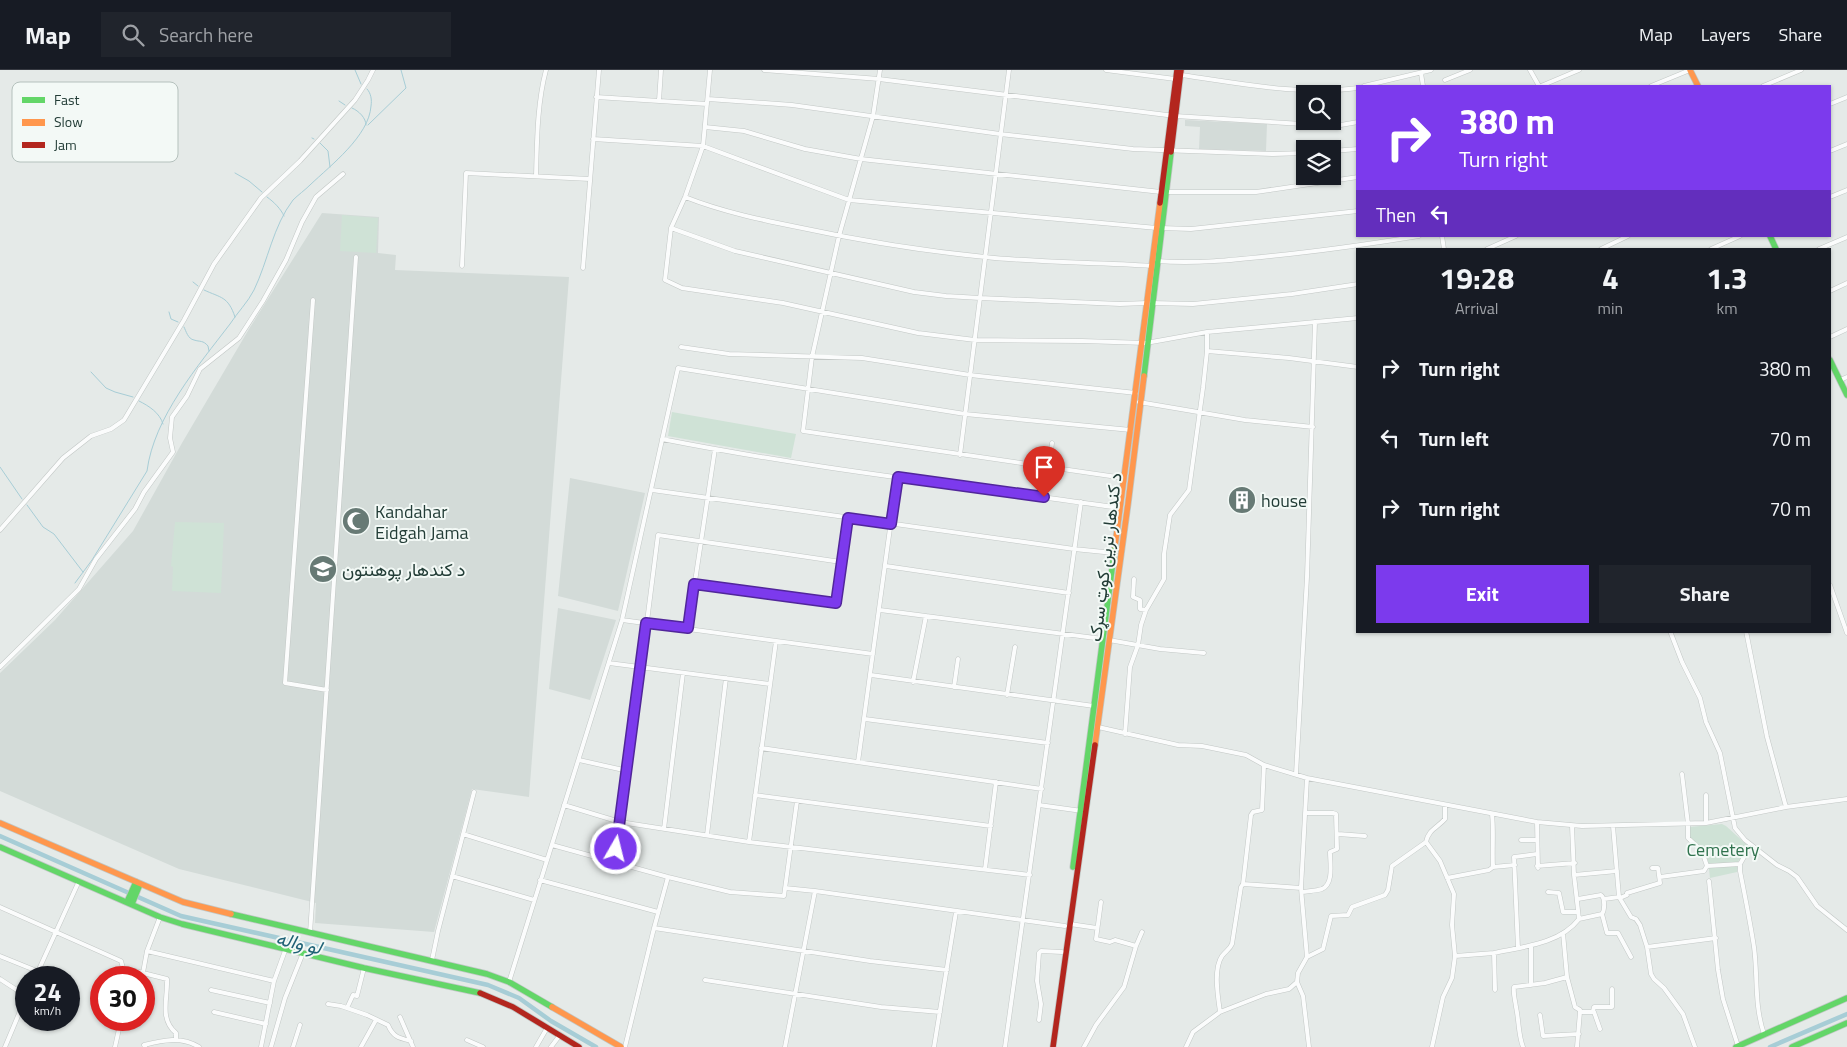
<!DOCTYPE html>
<meta charset="utf-8">
<style>
body{margin:0;font-family:"Titillium Web",Vazirmatn,sans-serif;background:#20242c;color:#f1f3f6;height:100vh;display:flex;flex-direction:column;font-size:19px;white-space:nowrap}
*{box-sizing:border-box;margin:0}
p{font-size:16px;color:#9ea1a6}
.icon{flex:none;width:28px;height:28px;fill:none;stroke:currentColor;stroke-width:2;stroke-linecap:round;stroke-linejoin:round}
.map{position:relative;flex:1;overflow:hidden}
.sheet{position:absolute;left:1356px;top:178px;width:475px;height:385px;display:flex;flex-direction:column;background:#171b24;border-radius:0px;box-shadow:0 1px 4px #0004}
.sheet>*{flex:none}
.guide{position:absolute;left:1356px;top:15px;width:475px;height:152px;border-radius:0px;box-shadow:0 1px 4px #0004;background:#7c3aed;color:#fff;overflow:hidden}
.controls{position:absolute;left:1296px;top:15px;display:grid;gap:10px}
.controls a{display:grid;place-items:center;width:45px;height:45px;border-radius:0px;background:#171b24;box-shadow:0 1px 4px #0004;font-size:25px}
.speed{position:absolute;left:15px;top:896px;display:flex;gap:10px;font-size:25px;font-weight:700;text-align:center}
.speed>*{display:grid;place-content:center;width:65px;height:65px;border-radius:50%;background:#171b24;box-shadow:0 1px 4px #0004;line-height:1}
.speed small{font-size:12px;font-weight:400}
.speed .limit{border:8px solid #d22;background:#fff;color:#111}
.pin{position:absolute;display:grid;place-items:center;width:42px;height:42px;color:#fff;margin:-51px -21px;border-radius:50% 50% 50% 0;rotate:-45deg;box-shadow:0 0 5px #0007}
.pin .icon{rotate:45deg}
.me{position:absolute;width:55px;margin:-28px;rotate:8deg;stroke-linejoin:round;filter:drop-shadow(0 0 4px #0008)}
.turn{display:flex;align-items:center;gap:18px;height:105px;padding:0 20px;font-size:22px}
.turn .icon{width:65px;height:65px;stroke-width:2.5}
.turn b{display:block;font-size:35px;line-height:42px}
.then{display:flex;align-items:center;height:48px;padding:0 20px;background:#0003;gap:10px;font-size:19px}
.eta{display:flex;justify-content:space-evenly;align-items:center;height:85px;text-align:center}
.eta b{font-size:30px;font-weight:700;line-height:35px}
.button{display:flex;gap:10px;margin-top:auto;padding:10px 20px}
.button a{flex:1;height:58px;border-radius:0px;background:#7c3aed;color:#fff;font-size:20px;font-weight:700;line-height:58px;text-align:center}
.button a+a{background:#20242c;color:#f1f3f6}
ul{padding:0;list-style:none}
li{display:flex;align-items:center;gap:15px;height:70px;padding:0 20px}
li div{flex:1}
li b{display:block;font-size:19px}
li em{font-style:normal}
header{display:flex;align-items:center;gap:30px;box-sizing:border-box;height:70px;padding:0 25px;background:#171b24;border-bottom:1px solid #363941}
header strong{font-size:24px}
nav{display:flex;gap:28px;margin-inline-start:auto;font-size:18px}
.search{width:350px;height:45px;background:#20242c;display:flex;align-items:center;gap:12px;box-sizing:border-box;padding:0 18px;border-radius:0px;color:#9ea1a6;font-size:19px}
.map>svg:first-child{display:block}
.built{fill:#d3dbd8}
.green{fill:#cfe2d6}
.lines{fill:none;stroke-linecap:round;stroke-linejoin:round}
.stream{stroke:#a7cdd6;stroke-width:1}
.canal{stroke:#a7cdd6;stroke-width:4.5}
.street-casing{stroke:#c2c7c5;stroke-width:5}
.fast-casing{stroke:#c0c7c5;stroke-width:7}
.slow-casing{stroke:#c0c7c5;stroke-width:7}
.jam-casing{stroke:#c0c7c5;stroke-width:7}
.street{stroke:#fbfcfc;stroke-width:4}
.fast{stroke:#63d668;stroke-width:5.5}
.slow{stroke:#ff974d;stroke-width:5.5}
.jam{stroke:#b3261e;stroke-width:5.5}
.route-casing{stroke:#51269a;stroke-width:12}
.route{stroke:#7c3aed;stroke-width:9}
.labels{text-anchor:middle;dominant-baseline:central;stroke-width:4;stroke-linejoin:round;paint-order:stroke}
.poi-label{font-size:18px;fill:#233d37;stroke:#f3f9f6;text-anchor:start}
.street-label{font-size:18px;fill:#233d37;stroke:#f3f9f6}
.park-label{font-size:18px;fill:#2f724d;stroke:#f3f9f6}
.water-label{font-size:19px;font-style:italic;fill:#206276;stroke:#f3f9f6}
.key{fill:#f3f9f6;stroke:#b5c1bd;stroke-width:1}
.key-label{font-size:14px;fill:#233d37}
</style>
<header>
<strong>Map</strong>
<div class="search"><svg class="icon" aria-label="search" viewBox="0 0 24 24"><circle cx="10" cy="10" r="6"/><path d="M15 15l6 6"/></svg>Search here</div>
<nav><a>Map</a><a>Layers</a><a>Share</a></nav>
</header>
<div class="map">
<svg width="1847" height="977" viewBox="0 0 1847 977">
<rect width="100%" height="100%" fill="#e5eae8"/>
<path class="built" d="M1185,50l82,4 -1,27 -67,-2 1,-22 -15,-1z
M322,143l57,4 -1,36 18,2 -1,15 174,7 -40,520 -57,-8 -38,143 -119,-9 1,-20 -137,-34 -179,-78v-118l55,-53 78,-89 49,-88 67,-114z
M570,408l75,15 -27,118 -60,-15z
M558,538l58,12 -26,80 -41,-11z"/>
<path class="green" d="M342,145l36,3 -2,35 -36,-2z
M672,342l124,22 -5,24 -123,-22z
M175,452l49,1 -3,70 -49,-2 1,-24 -2,-1z
M1722,754l4,2 21,19v12l-9,4 -1,11 -27,6c-2,-24 -3,-26 -21,-41v-10z"/>
<g class="lines">
<path class="stream" d="M355,0l6,14
M339,31l6,4
M352,38c7,3 14,10 14,17
M368,55l38,-37 -5,-18
M312,68l2,1
M320,73l8,8 2,16
M235,103l14,8 13,11
M267,127c7,5 14,12 17,19
M193,212l5,4
M204,220c17,8 24,6 31,27
M169,242l2,7 7,3
M184,257c2,4 4,12 10,13 6,2 9,0 14,6l1,5
M91,302l15,16 9,4 18,5
M139,331c10,5 21,12 24,23
M0,397l22,32
M27,435l16,22 11,7 29,38
M75,513l17,-23 55,-89c7,-54 51,-105 83,-147 7,-11 18,-22 24,-34 14,-29 19,-64 39,-90 5,-5 12,-10 17,-15 21,-20 59,-49 61,-79 1,-6 0,-13 -4,-17"/>
<path class="canal" d="M0,766l181,80 307,69 31,13 32,23 45,26
M1770,977l77,-33"/>
<defs>
<path id="street" d="M710,0l-7,76 -18,51 -14,31 -6,52 17,8 101,15 135,30 57,7 107,1 64,2 61,-11 151,-14
M764,0l115,9 296,37 160,10 23,-4
M880,0l-7,46 -34,120 -27,121 -9,74 321,47
M1106,0l69,9
M1530,0l9,16
M1421,3l2,13
M1181,5c58,8 118,21 177,13
M1445,10l25,-10
M1364,16l67,-16
M1541,16l38,-16
M1651,16l39,-16
M1763,16l38,-16
M596,27l111,7
M708,29l84,6 208,29 133,15 140,5 32,-1
M659,31l2,-31
M1830,34l17,-7
M705,57l39,4 61,18 56,10 300,33
M593,69l110,7 146,54 308,28
M1332,81l26,-2
M1830,81l17,-7
M536,106c1,-35 1,-72 10,-106
M1166,122h90l102,-15
M685,127c38,15 77,23 117,31 60,13 122,23 183,29 55,6 111,5 167,9
M1830,127l17,-7
M671,158l64,23 179,41 32,4 34,2 140,6 27,-1
M1161,158l30,1 167,-18
M1442,166l2,13
M1487,179l29,-13
M1601,179l27,-13
M1711,179l29,-13
M1819,179l28,-12
M1157,191c38,3 76,-1 114,-5 50,-5 99,-12 148,-20
M462,196l4,-93 124,6
M583,198l16,-198
M1830,221l17,-8
M313,230l-28,383 42,7
M1152,233l41,1 99,-10 66,-10
M1830,267l17,-8
M681,277l48,7 133,4 108,17 166,18
M1207,281l82,7 69,9
M1840,310l7,-3
M1139,332l106,18 68,7
M662,369c151,30 305,47 458,69
M960,385l49,-385
M1049,397l3,-24
M652,420l422,59 40,4
M0,460l63,-72 28,-22 20,-7 13,-9 60,-100 30,-56 47,-66 39,-37 55,-61 13,-20 5,-10
M886,496l183,27
M1134,509l-1,18 7,3v9l6,1
M694,514l142,19 12,-85
M1830,515l17,48
M880,540l223,29
M622,550l251,34
M688,558l27,-179
M1670,561l12,31 18,36 6,24 14,31 15,75 10,12 32,25 12,6 8,6 20,29 30,24
M1746,561l21,106 19,70
M1109,570l51,9 44,4
M609,593l161,21
M0,597l79,-78 17,-30 39,-50 9,-17 29,-40 -3,-14 2,-21 15,-21 13,-27 39,-31 24,-37 23,-41 16,-38 14,-25 27,-23
M871,605l223,31
M913,612l13,-66
M954,617l4,-28
M1007,625l8,-48
M865,649l183,24
M1098,657l80,18 24,1 44,9 18,10 43,13 230,44 45,4 124,-3 80,-16 61,-8
M1125,664l5,-67 8,-22 3,-20 5,-15 18,-31v-25l6,-39 19,-25 14,-102 4,-37v-19
M761,678l281,41
M579,690l49,11
M858,692l39,-285
M1296,704l11,-197 8,-255
M1682,704l6,50v14l14,13 5,15
M1307,708l-6,110 6,69 -9,16 -1,9 6,14 6,51
M755,725l236,31
M1706,725v28
M564,735l56,17 129,20 281,33
M1039,735l43,6
M1492,744c2,18 0,35 1,53
M1537,752l1,46
M1613,756l6,71 12,20 5,2 4,6 7,22 4,27 3,5 10,9 19,26 12,33
M664,759l19,-156
M463,764l84,26
M1338,764l27,2
M707,765l19,-157
M1521,770h16
M749,772l27,-201
M552,775l116,32 62,15 54,4 13,-95
M1751,775l-11,19v7c5,25 10,50 14,76 4,29 0,58 10,87
M614,793l14,-92 30,-236 183,27
M1537,796l38,-3
M985,799l11,-87
M1574,805l43,-4
M452,806l82,24
M1660,807l44,-6 3,-5 33,-2
M1447,808l42,-8 4,-3 22,-2
M540,810l118,32
M1709,811l9,89 5,29 15,47
M1243,814l58,4
M785,818l30,3
M1302,822c6,-1 14,-1 20,-3 12,-5 8,-26 8,-37l7,-3 -1,-35 -3,-1h-28
M1548,822l11,1 4,19h15
M1620,828l7,-3v-2l33,-10 -2,-15h-6
M1578,829l23,-4c4,3 4,15 1,19l-23,5
M1604,829l15,-2
M1101,832l-5,37 14,3 5,-2 21,6
M0,837l121,54 2,7 44,11c1,19 -8,40 9,54v6
M1602,844l5,19h11l13,24
M1070,854l27,4
M654,858l216,33 77,9
M310,863l46,-676
M1563,863l4,44 8,30 5,3v2l-3,35
M1647,877l69,-9
M1518,878l-4,-91 23,-3
M147,881l127,30
M0,886l37,15
M1455,886l39,-3
M1307,887l16,-8 8,-33 17,-1 4,-8 33,-12 3,-5 4,-24 34,-24
M432,890l6,-29 36,-139
M35,908l44,-97
M142,908l5,-27 13,-34
M0,909l26,17
M705,910l176,27 59,5
M509,912l113,-362 56,-252 287,46 166,16
M1531,915v-38
M211,920l59,13
M1495,920l-1,-37c28,-6 66,-9 85,-34l-5,-44 -2,-49
M328,934l13,2 26,9 21,10c5,12 11,13 23,16
M347,938l6,-13 4,1 7,-28
M1593,941l1,-4h18v-18
M214,942l52,12
M1220,942c-2,-15 -7,-43 2,-56 4,-5 8,-7 10,-12l9,-57 2,-3 8,-69 2,-3 9,-2 2,-45
M1580,942h14l6,17
M1540,945l3,21 36,-2
M400,947l13,30
M1039,950l2,-16 -4,-23 2,-28 2,-2 21,1
M467,970l16,7
M5,977l21,-50
M115,977l6,-27
M145,977l-1,-2c20,-5 37,-9 55,2
M261,977l13,-66 12,-33
M271,977l14,-49 18,-45
M293,977l7,-22
M361,977l15,-27
M536,977l11,-19
M551,977l9,-12
M625,977l29,-119 14,-51
M785,977l30,-156 250,35
M934,977l22,-135
M1005,977l76,-545
M1084,977l12,-22 28,-38 12,-41 6,-14
M1186,977l7,-15 27,-20 46,-18 23,-5 8,-7
M1432,977l11,-50 9,-19 3,-22 -3,-31 2,-31 -14,-33 -14,-19c2,-12 12,-15 19,-23v-14
M1523,977c-5,-13 -4,-27 -7,-40 -1,-8 -3,-13 -2,-20l31,-4 22,-6"/>
<path id="fast" d="M1770,166l6,13
M1830,290l17,35
M1144,306l27,-224
M0,777l160,70 22,7 182,44 116,25
M1073,797l42,-321
M127,832l9,-20
M132,834l8,-20
M231,844l256,60 22,8 43,25
M1736,977l111,-49
M1792,977l55,-24"/>
<path id="slow" d="M1690,0l8,16
M1115,476l45,-343
M1095,675l33,-241 16,-128
M0,753l183,79 48,12
M552,937l69,40"/>
<path id="jam" d="M1171,82l10,-82
M1160,133l17,-133
M480,923l33,14 66,40
M1053,977l42,-302"/>
</defs>
<use href="#street" class="street-casing"/>
<use href="#fast" class="fast-casing"/>
<use href="#slow" class="slow-casing"/>
<use href="#jam" class="jam-casing"/>
<use href="#street" class="street"/>
<use href="#fast" class="fast"/>
<use href="#slow" class="slow"/>
<use href="#jam" class="jam"/>
</g>
<g class="lines">
<defs>
<path id="route" d="M616,779l30,-226 42,5 6,-44 142,19 12,-85 43,6 7,-47 146,20"/>
</defs>
<use href="#route" class="route-casing"/>
<use href="#route" class="route"/>
</g>
<defs>
<symbol id="building-disc" viewBox="-11 -11 22 22"><circle r="9.5" fill="#677a75" stroke="#f3f9f6"/><path d="M-4-6H4V6H1V3H-1V6H-4ZM-2.5-4.3h1.7v1.8h-1.7ZM.8-4.3h1.7v1.8H.8ZM-2.5-1h1.7V.8h-1.7ZM.8-1h1.7V.8H.8Z" fill="#fff"/></symbol>
<symbol id="mosque-disc" viewBox="-11 -11 22 22"><circle r="9.5" fill="#677a75" stroke="#f3f9f6"/><path d="M3.5-4.9A6 6 0 1 0 3.5 4.9A5 5 0 1 1 3.5-4.9Z" fill="#fff"/></symbol>
<symbol id="university-disc" viewBox="-11 -11 22 22"><circle r="9.5" fill="#677a75" stroke="#f3f9f6"/><path d="M0-5L7-2L0 1L-7-2ZM-4 1L0 2.5L4 1V4Q0 6-4 4Z" fill="#fff"/></symbol>
</defs>
<g fill-rule="evenodd">
<use href="#building-disc" x="1226" y="414" width="32" height="32"/>
<use href="#mosque-disc" x="340" y="435" width="32" height="32"/>
<use href="#university-disc" x="307" y="483" width="32" height="32"/>
</g>
<g class="labels">
<g class="poi-label">
<text x="1261" y="430">house</text>
<text x="375" y="441">Kandahar<tspan x="375" dy="21">Eidgah Jama</tspan></text>
<text x="342" y="499">د کندهار پوهنتون</text>
</g>
<g class="street-label">
<text transform="translate(1105 487) rotate(-83)">د کندهار ترين کوټ سړک</text>
</g>
<g class="park-label">
<text x="1723" y="779">Cemetery</text>
</g>
<g class="water-label">
<text transform="translate(299 872) rotate(13)">لو واله</text>
</g>
</g>
<rect x="12" y="12" width="166" height="80" rx="8" class="key"/>
<rect x="22" y="27" width="23" height="6" fill="#63d668"/>
<rect x="22" y="49" width="23" height="7" fill="#ff974d"/>
<rect x="22" y="72" width="23" height="6" fill="#b3261e"/>
<g class="key-label">
<text x="54" y="35">Fast</text>
<text x="54" y="57">Slow</text>
<text x="54" y="80">Jam</text>
</g>
</svg>
<div class="controls">
<a><svg class="icon" aria-label="search" viewBox="0 0 24 24"><circle cx="10" cy="10" r="6"/><path d="M15 15l6 6"/></svg></a>
<a><svg class="icon" aria-label="layers" viewBox="0 0 24 24"><path d="M12 4l9 5-9 5-9-5zM3 14l9 5 9-5"/></svg></a>
</div>
<div class="speed"><div>24<small>km/h</small></div><div class="limit">30</div></div>
<div class="pin" style="left:1044px;top:427px;background:#d93025"><svg class="icon" aria-label="arrive" viewBox="0 0 24 24"><path d="M6 21V4h12l-3 4 3 4H6"/></svg></div>
<svg class="me" style="left:616px;top:779px" viewBox="-20 -20 40 40"><circle r="17" fill="#7c3aed" stroke="#fff" stroke-width="3"/><path d="M0-11L8 9 0 5-8 9z" fill="#fff"/></svg>
<div class="guide">
<div class="turn"><svg class="icon" aria-label="right" viewBox="0 0 24 24"><path d="M7 20v-9h11M14 6l5 5-5 5"/></svg><div><b>380 m</b>Turn right</div></div>
<div class="then">Then<svg class="icon" aria-label="left" viewBox="0 0 24 24"><path d="M17 20v-9H6M10 6l-5 5 5 5"/></svg></div>
</div>
<section class="sheet">
<div class="eta">
<div><b>19:28</b><p>Arrival</p></div>
<div><b>4</b><p>min</p></div>
<div><b>1.3</b><p>km</p></div>
</div>
<ul>
<li><svg class="icon" aria-label="right" viewBox="0 0 24 24"><path d="M7 20v-9h11M14 6l5 5-5 5"/></svg><div><b>Turn right</b></div><em>380 m</em></li>
<li><svg class="icon" aria-label="left" viewBox="0 0 24 24"><path d="M17 20v-9H6M10 6l-5 5 5 5"/></svg><div><b>Turn left</b></div><em>70 m</em></li>
<li><svg class="icon" aria-label="right" viewBox="0 0 24 24"><path d="M7 20v-9h11M14 6l5 5-5 5"/></svg><div><b>Turn right</b></div><em>70 m</em></li>
</ul>
<div class="button"><a>Exit</a><a>Share</a></div>
</section>
</div>
